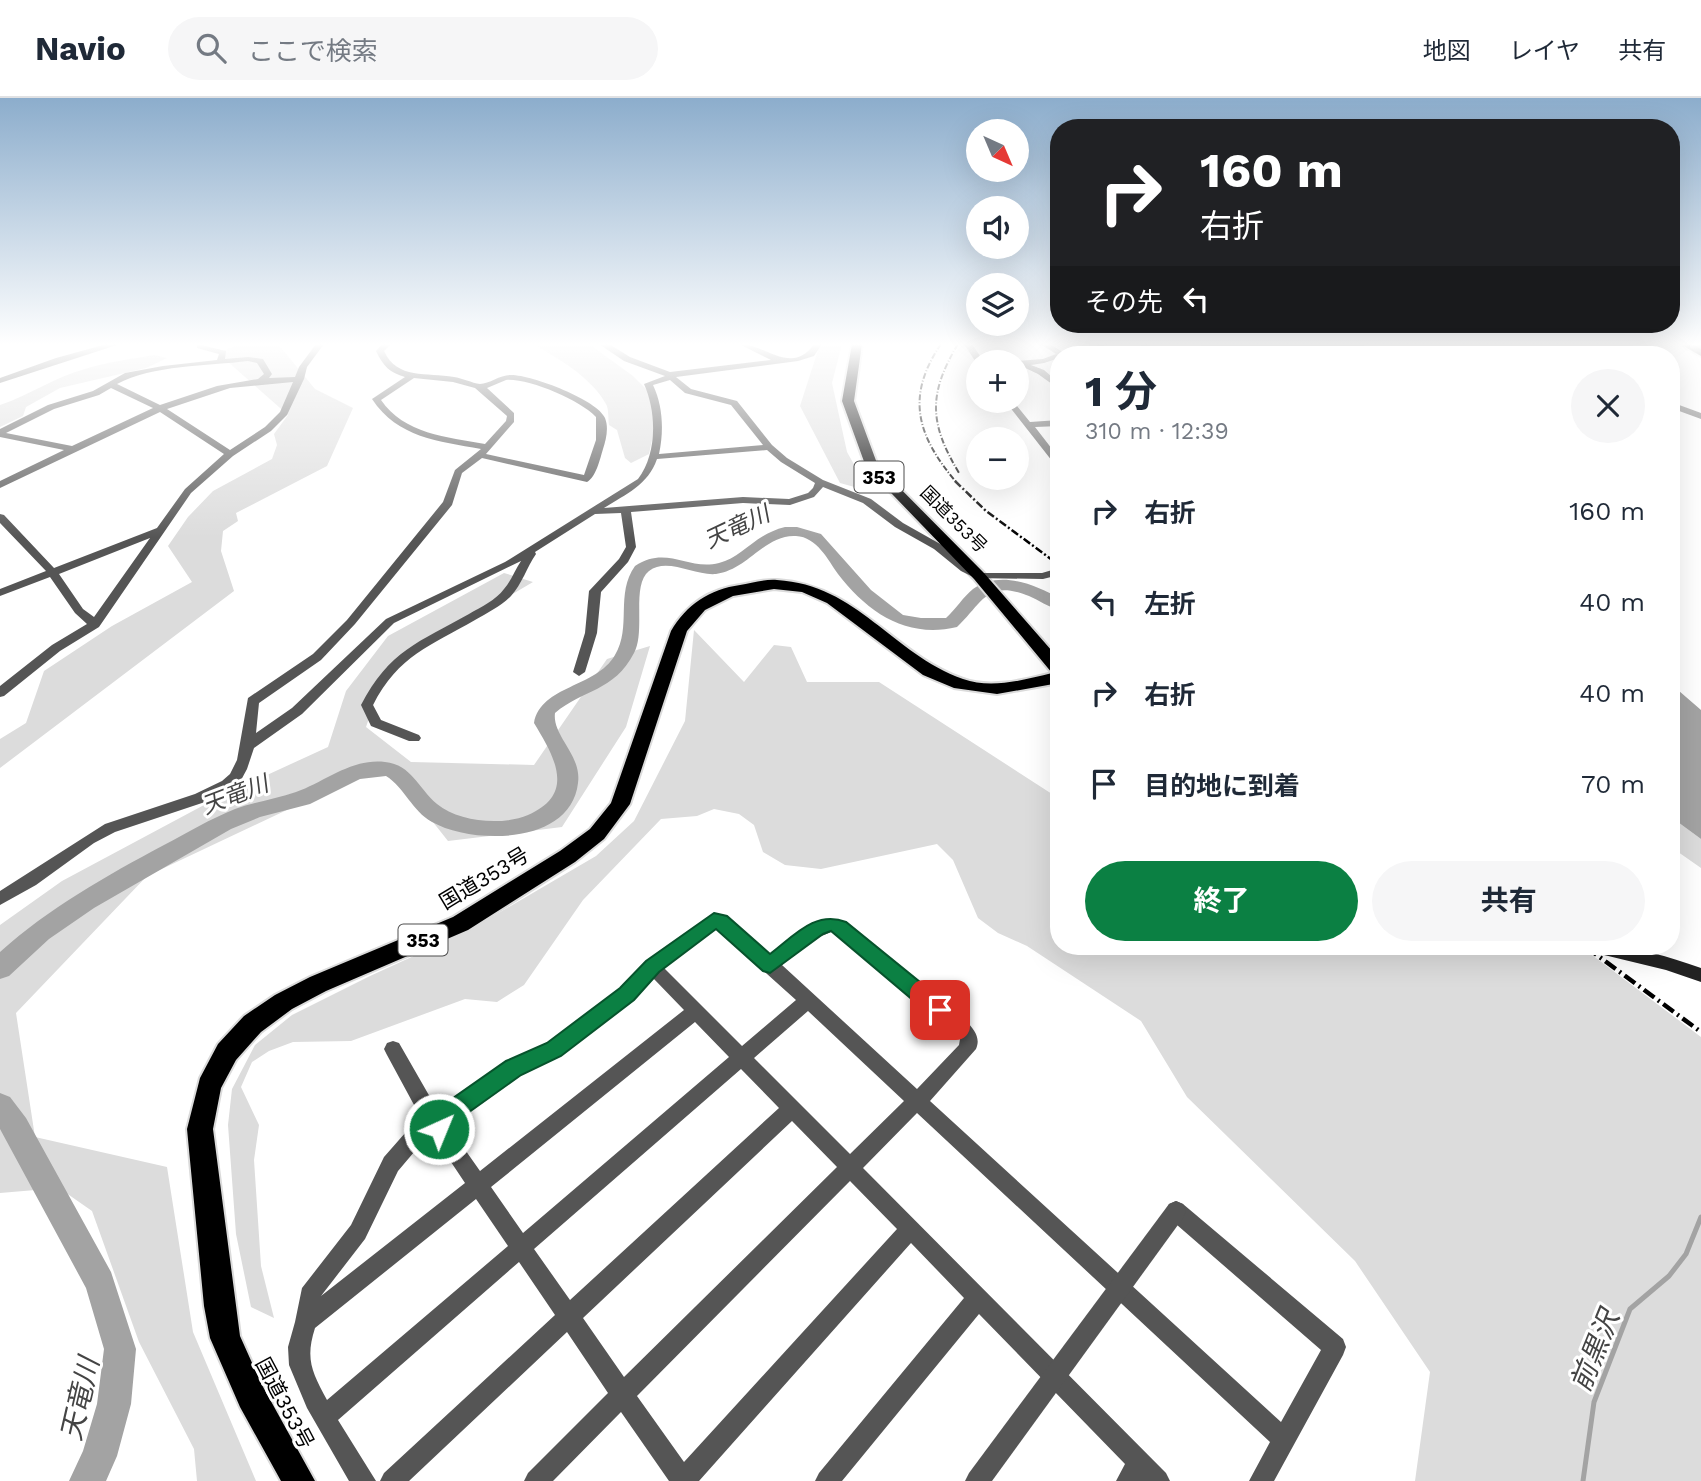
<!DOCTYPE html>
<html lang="ja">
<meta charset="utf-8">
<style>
body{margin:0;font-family:"Work Sans","Noto Sans JP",sans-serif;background:#f6f6f7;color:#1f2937;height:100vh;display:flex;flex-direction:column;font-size:26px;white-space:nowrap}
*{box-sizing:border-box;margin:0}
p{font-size:23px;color:#747a83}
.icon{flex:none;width:38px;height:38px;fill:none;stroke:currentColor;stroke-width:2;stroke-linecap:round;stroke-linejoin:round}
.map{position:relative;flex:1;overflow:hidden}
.drawer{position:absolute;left:1050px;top:248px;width:630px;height:609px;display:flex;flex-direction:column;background:#fff;border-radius:28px;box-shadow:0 7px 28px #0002}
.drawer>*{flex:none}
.banner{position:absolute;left:1050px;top:21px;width:630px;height:214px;border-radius:28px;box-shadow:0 7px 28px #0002;background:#202124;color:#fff;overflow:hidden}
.needle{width:46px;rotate:136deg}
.tools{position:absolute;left:966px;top:21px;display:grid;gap:14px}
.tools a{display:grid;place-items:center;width:63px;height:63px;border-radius:50%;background:#fff;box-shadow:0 7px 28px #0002;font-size:35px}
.pin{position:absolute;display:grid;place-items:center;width:60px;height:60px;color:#fff;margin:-30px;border-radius:14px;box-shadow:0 4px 10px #0006}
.me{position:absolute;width:77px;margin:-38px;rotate:44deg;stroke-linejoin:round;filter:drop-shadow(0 0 5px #0008)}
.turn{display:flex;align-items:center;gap:24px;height:147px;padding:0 35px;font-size:32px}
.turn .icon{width:91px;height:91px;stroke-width:2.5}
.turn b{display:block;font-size:49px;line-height:60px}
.then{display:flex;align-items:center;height:66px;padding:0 35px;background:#0003;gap:14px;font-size:26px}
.round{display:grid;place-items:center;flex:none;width:74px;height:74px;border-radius:37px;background:#f6f6f7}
.headline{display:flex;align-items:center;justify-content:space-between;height:119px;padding:0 35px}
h1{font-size:42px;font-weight:700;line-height:52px}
.button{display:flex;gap:14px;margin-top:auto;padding:14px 35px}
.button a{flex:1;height:80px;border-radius:42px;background:#0b8043;color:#fff;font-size:28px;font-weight:700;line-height:80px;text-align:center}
.button a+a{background:#f6f6f7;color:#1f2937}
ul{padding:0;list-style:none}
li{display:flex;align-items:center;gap:21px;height:91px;padding:0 35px}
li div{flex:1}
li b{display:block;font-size:26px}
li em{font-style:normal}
header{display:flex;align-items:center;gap:42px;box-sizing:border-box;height:98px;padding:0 35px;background:#fff;border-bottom:2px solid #e0e1e3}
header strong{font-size:33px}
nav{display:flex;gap:38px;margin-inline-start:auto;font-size:24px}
.search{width:490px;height:63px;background:#f6f6f7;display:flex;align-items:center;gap:18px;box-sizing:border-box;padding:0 24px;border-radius:38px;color:#747a83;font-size:26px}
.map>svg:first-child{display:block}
.green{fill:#dcdcdc}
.water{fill:#a3a3a3}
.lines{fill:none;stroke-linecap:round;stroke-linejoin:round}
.stream{stroke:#a3a3a3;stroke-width:5}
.river{fill:#a3a3a3;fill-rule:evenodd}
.trunk-casing{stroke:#dbdbdb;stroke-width:4}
.minor{fill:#555;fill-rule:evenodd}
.tertiary{fill:#555;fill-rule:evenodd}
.secondary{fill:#222;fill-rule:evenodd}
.trunk{fill:#000;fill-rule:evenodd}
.rail-far2{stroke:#000;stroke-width:2;stroke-dasharray:6 2 1 2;stroke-linecap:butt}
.rail-far1{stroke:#000;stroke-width:2.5;stroke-dasharray:8 2.5 2 2.5;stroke-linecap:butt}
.rail{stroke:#000;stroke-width:4.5;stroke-dasharray:13 4.5 2 4.5;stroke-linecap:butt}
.route{fill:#0b8043;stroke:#07532c;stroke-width:2}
.labels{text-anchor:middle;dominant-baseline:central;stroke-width:6;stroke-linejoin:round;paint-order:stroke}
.far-street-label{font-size:18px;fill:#000;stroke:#fff}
.shield{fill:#fff;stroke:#4c4c4c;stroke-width:2}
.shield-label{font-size:19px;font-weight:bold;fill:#000}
.street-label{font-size:21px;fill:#000;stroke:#fff}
.water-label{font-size:23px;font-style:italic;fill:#444;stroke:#fff}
.near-water-label{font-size:28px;font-style:italic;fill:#444;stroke:#fff}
</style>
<header>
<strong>Navio</strong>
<div class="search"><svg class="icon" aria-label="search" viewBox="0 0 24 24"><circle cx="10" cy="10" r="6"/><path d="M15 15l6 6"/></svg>ここで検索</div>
<nav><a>地図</a><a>レイヤ</a><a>共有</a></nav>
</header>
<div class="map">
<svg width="1701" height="1383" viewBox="0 0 1701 1383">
<rect width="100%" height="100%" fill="#fff"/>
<path class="green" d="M240,246h38l37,45 38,19 -26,58 -91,47 2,8 -15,10 -2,20 13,40 -234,177v-29l26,-16 18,-52 68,-45 80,-44 -24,-36 20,-29 25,-26 59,-32 5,-14 -3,-11 14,-19 -70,-62z
M533,246h56l44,32 17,17 5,33 -6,28 -18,9 -6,-5 -8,-28 -8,-5c-1,-6 0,-16 -3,-21 -14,-26 -48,-46 -73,-60z
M820,246h22l-10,39 15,69 22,39 -29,-8 -40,-77z
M154,257l13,3 -21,10 -86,20 -34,19 -3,9 -23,11v-22c30,-10 55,-28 85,-36 22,-7 46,-10 69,-14z
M504,475l29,9 -147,86 -20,59 45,35 123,3 73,-106 43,-13 -24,81 -64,100 -114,14 -42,-53 -28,-21 -231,109 -131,137 19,124 132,30 26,165 63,149h-59l-3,-32 -55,-107 -47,-131 -33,-23 -59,5v-268l62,-44 157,-84 109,-50 18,-56 42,-55z
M694,532l50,52 30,-37 17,2 16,35h72l173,112 7,2v151h506l23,5 113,85v444h-286l15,-109 -75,-111 -168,-164 -46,-76 -114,-75 -29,-13 -20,-15 -25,-58 -16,-16 -116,25 -36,-4 -22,-13 -9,-27 -15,-11 -25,-5 -17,7 -36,3 -78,81 -59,85 -27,17 -32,-3 -114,42 -58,1 -24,9 -17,11 -11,25 18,38 -5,35 7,106 13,52 -23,-11 -15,-73 -8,-109 4,-36 23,-44 37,-30 78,-39 96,-44 130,-76 38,-35 51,-100z
M1671,719l30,22v29l-30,-21z"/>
<path class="water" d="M1198,246h164l14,10 28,1h-186z
M1671,586l30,26v129l-30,-22z"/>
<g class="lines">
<path class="stream" d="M1583,1383l11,-79 36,-93 39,-33 17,-22 15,-37"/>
<path class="river" d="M785,429h12l24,7 50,56 32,25 18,3h25c10,-9 17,-21 27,-29 26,-19 61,-5 86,9v12c-11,-3 -20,-10 -30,-14 -42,-17 -46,6 -72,31 -50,12 -89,-14 -119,-53 -10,-14 -21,-37 -42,-38 -31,-2 -48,34 -80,38 -21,2 -49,-17 -67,-3 -18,14 -3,60 -15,82 -20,39 -51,36 -79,60 -3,23 27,42 23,70 -7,62 -105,62 -146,39 -20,-11 -27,-34 -46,-46l-26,3 -50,25 -50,13 -29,12 -137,79 -45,31 -40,37 -9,3v-27c49,-44 106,-76 164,-107 23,-12 46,-26 71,-36 20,-7 41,-10 61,-17 29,-10 55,-34 89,-30 27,3 33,26 52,42 22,18 65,22 91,11 49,-21 26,-59 6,-92 7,-38 62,-35 81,-68 17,-28 0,-61 20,-89 32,-21 53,5 84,-3 23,-5 36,-29 66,-36z
M0,995l10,4 16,21 85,154 25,77 -5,55 -14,52 -11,25h-37l14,-30 14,-47 7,-55 -18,-61 -86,-159z"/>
<defs>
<path id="trunk" d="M852,246h10l-8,57 24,65 106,107 75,86v24l-62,11 -43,-6 -31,-13 -96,-72 -25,-11 -28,-3 -41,7 -28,14 -18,21 -57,173 -26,35 -29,23 -107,68 -142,61 -34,18 -31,23 -25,28 -15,28 -8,41 27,207 22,49 53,96h-34l-41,-74 -30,-69 -6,-32 -17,-177 13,-51 18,-34 26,-28 31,-21 35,-18 143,-60 107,-66 30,-22 21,-26 60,-172c15,-26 39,-42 69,-46 11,-2 25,-6 37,-5 81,5 114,73 186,99 28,10 61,1 89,-6l-78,-94 -108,-112 -24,-66z
M1680,246h13l8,5v7z"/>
</defs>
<use href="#trunk" class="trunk-casing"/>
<path class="minor" d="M107,246h13l-120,39v-5l56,-20z
M197,246l29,7 -1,8 23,-2 15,2 9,15 -3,4 26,-1 4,-10 17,-23h8l-17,23 -3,12 -17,36 -16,16 -38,25 -42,37 -92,134 -39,24 -56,45 -4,1v-11l52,-41 35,-21 -12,-11 -25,-36 -50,19v-7l46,-18 -46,-48v-9l4,1 50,53 103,-40 28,-39 39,-35 -64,-42 -160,76v-7l64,-31 -64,-13v-8l48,-24 45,-14 32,-18 38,-7 54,-6 2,-6 -22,-6zM248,263l9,2 7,11 -6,5 -41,7 -57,19 -43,-21c35,-19 91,-18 131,-23zM293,284l-13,30 -15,15 -35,23 -63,-41 63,-21zM111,290l42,20 -81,38 -66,-13 48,-24 45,-14zM150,440l-56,79 -11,-8 -24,-35z
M382,246h9l-7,7c13,29 43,21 70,26 8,1 18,6 26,7 9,0 20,-9 30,-9 20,-1 88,25 95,43 4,10 1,22 -2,31 -3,10 -7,28 -16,33l-105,-24 -20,15 -10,32 -97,119 -34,36 -62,43 -3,30 36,-25 94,-89 119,-57 133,-83c19,-25 19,-66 6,-95l21,-8 -41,-15 -25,-17h10l21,13 40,15 101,-12 -32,-16c27,0 53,32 75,0h8l-8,12 -16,5 -122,16 15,12 46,12 35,44 15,13 36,22 48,19 32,24 39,22 27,22 12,6h61l17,-5v7l-16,4 -68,-1 -14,-7 -27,-22 -39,-22 -32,-24 -40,-16 -9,10 -24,8 -47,-2 -112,9 5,35 -8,15 -27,30 -4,41 -12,39 -6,4 -6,-4 12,-39 4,-42 30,-32 7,-12 -5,-34 -26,1 -60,38 1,2c-9,13 -14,30 -25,42 -10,10 -24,17 -36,24 -45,26 -76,35 -102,85l8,15 38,15 2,3 -2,3h-10l-38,-15 -10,-21c28,-54 58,-63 108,-91 12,-7 27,-14 35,-25 7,-8 11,-19 17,-28l-127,62 -92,91 -48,34 -7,21 -7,13 -8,7 -27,13 -90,30 -21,11 -58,42 -36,20v-14l105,-67 90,-30 27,-13 8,-7 7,-14 11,-62 65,-44 34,-34 96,-118 12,-32 26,-21c-43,-8 -83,-11 -109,-50l33,-22c-15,-4 -22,-11 -29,-26zM414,280l39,4 22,6 32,28 -1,5 -21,23c-38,-7 -81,-10 -104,-44zM506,282c22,-2 74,20 90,37v23l-12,35 -98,-21 28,-32v-9l-27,-25zM670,282l15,13 46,12 32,40 -104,9c5,-23 4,-48 -6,-69zM767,352l14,12 34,21 -2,5 -5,5 -19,6 -46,-2 -139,11c22,-14 44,-23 53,-49z
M964,246h8l12,18 -7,2z
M1040,246h10l13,8 32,-8h15l-42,11h-9v3l-15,5 -13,2 13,5 15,13v6l-21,-15 -21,-10v-3l26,-2 13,-5z
M1139,246h9l11,11h-8z
M1697,246h4v5l-4,-1z
M1005,303h8l17,21 29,-2v6l-24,1 24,31v9l-3,-1z
M1671,304l30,11v6l-30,-11z
M714,815l12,4 44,38c21,-18 45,-43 76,-33l120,99c8,8 15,17 10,28l-46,52 351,321 40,-72 -152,-132 -3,-7 3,-7 7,-3 7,3 160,135 3,8 -3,8 -69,126h-25l21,-39 -353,-329 -54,55 303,305 4,8h-54l9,-17 -146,-150 -137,167h-27l4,-8 145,-175 -53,-55 -212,238h-30l-48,-69 -68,69h-29l4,-8 80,-80 -41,-61 -158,149h-29l4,-8 171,-158 -36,-53 -181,158 38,61h-27l-42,-73 -18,-43 -1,-18 7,-25 7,-34 49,-63 33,-68 36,-41 -33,-61 -3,-6 3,-6 6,-2 6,2 39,68 69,-49 41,-18 73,-55 26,-27zM716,830l80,72 -54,46 -78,-78zM831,834l5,1 124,106 -1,6 -42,44 -135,-124 26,-23zM653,880l31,32 -204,161 -31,-44 2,-4 68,-49 41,-18 73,-57zM808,913l96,90 -54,53 -96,-96zM695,924l34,35 -206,176 -32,-46zM741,971l38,39 -209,192 -36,-51zM792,1023l45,46 -213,210 -41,-59zM431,1034l34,51 -144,113 44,-57 33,-68zM850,1083l47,48 -213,233 -47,-66zM476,1101l32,47 -181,154c-15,-28 -22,-41 -12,-72z"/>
<path class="tertiary" d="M1176,1103l7,3 3,7 -3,7 -191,263h-27l4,-8 200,-269z"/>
<path class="secondary" d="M1592,849c39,-2 72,8 109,21v14l-35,-12 -66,-16 -6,-2z"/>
<use href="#trunk" class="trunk"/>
<path class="rail-far2" d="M941,246c-36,53 -24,92 16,139
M958,246c-30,50 -29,79 1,129"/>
<path class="rail-far1" d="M955,383l31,30 73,54"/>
<path class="rail" d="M1586,849l115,85"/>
</g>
<linearGradient id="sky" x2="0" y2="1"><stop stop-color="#8cadcc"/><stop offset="0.56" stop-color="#fff"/><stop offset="1" stop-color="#fff" stop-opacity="0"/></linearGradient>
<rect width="1701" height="440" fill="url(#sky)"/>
<path class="route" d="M714,815l13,3 43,38c24,-18 45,-44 76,-32l101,82 3,6 -3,7 -7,2 -7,-2 -102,-86 -8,3 -53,39 -7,-2 -47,-42 -57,43 -25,28 -73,56 -40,19 -70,50 -5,11 -7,3 -8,-3 -2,-14 7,-12 70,-49 41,-18 73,-55 26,-27z"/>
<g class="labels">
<g class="far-street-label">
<text transform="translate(954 421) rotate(45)">国道353号</text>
</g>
<g class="shield">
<rect x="854.5" y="363.5" width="49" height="31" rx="5"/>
<rect x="398.5" y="826.5" width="49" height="31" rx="5"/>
</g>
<g class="shield-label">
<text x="879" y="379">353</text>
<text x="423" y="842">353</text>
</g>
<g class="street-label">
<text transform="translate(484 780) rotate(-31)">国道353号</text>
<text transform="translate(285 1305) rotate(62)">国道353号</text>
</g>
<g class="water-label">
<text transform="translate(737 429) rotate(-25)">天竜川</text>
<text transform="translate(235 697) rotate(-21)">天竜川</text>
</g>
<g class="near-water-label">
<text transform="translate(1595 1253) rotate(-68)">前黒沢</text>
<text transform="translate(80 1301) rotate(-77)">天竜川</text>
</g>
</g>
</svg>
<div class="tools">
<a><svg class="needle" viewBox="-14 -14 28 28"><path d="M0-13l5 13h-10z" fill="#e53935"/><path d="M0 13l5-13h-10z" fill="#747a83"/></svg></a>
<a><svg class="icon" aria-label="sound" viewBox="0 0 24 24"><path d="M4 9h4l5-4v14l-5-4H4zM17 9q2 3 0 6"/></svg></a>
<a><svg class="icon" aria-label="layers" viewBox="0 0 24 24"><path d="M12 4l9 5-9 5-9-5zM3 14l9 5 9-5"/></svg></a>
<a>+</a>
<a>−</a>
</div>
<div class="pin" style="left:940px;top:912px;background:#d93025"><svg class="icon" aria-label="arrive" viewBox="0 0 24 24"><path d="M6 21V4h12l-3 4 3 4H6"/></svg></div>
<svg class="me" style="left:439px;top:1031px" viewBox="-20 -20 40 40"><circle r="17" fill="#0b8043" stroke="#fff" stroke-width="3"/><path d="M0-11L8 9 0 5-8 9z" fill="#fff"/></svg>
<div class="banner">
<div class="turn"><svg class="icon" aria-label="right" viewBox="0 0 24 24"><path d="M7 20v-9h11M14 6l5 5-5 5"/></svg><div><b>160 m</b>右折</div></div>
<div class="then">その先<svg class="icon" aria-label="left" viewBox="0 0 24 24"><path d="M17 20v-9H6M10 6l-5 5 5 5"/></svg></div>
</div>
<section class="drawer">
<div class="headline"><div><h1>1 分</h1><p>310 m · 12:39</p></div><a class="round"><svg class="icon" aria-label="close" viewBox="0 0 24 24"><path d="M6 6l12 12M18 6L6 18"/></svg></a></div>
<ul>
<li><svg class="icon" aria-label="right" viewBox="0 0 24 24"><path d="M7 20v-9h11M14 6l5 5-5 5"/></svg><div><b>右折</b></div><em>160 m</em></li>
<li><svg class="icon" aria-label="left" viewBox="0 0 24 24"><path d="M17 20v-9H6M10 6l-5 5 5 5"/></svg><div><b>左折</b></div><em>40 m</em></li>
<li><svg class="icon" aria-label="right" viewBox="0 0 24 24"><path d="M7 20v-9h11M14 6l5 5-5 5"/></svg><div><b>右折</b></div><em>40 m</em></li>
<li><svg class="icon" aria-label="arrive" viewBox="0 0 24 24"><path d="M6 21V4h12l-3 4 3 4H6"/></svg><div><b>目的地に到着</b></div><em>70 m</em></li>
</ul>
<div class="button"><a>終了</a><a>共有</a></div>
</section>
</div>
